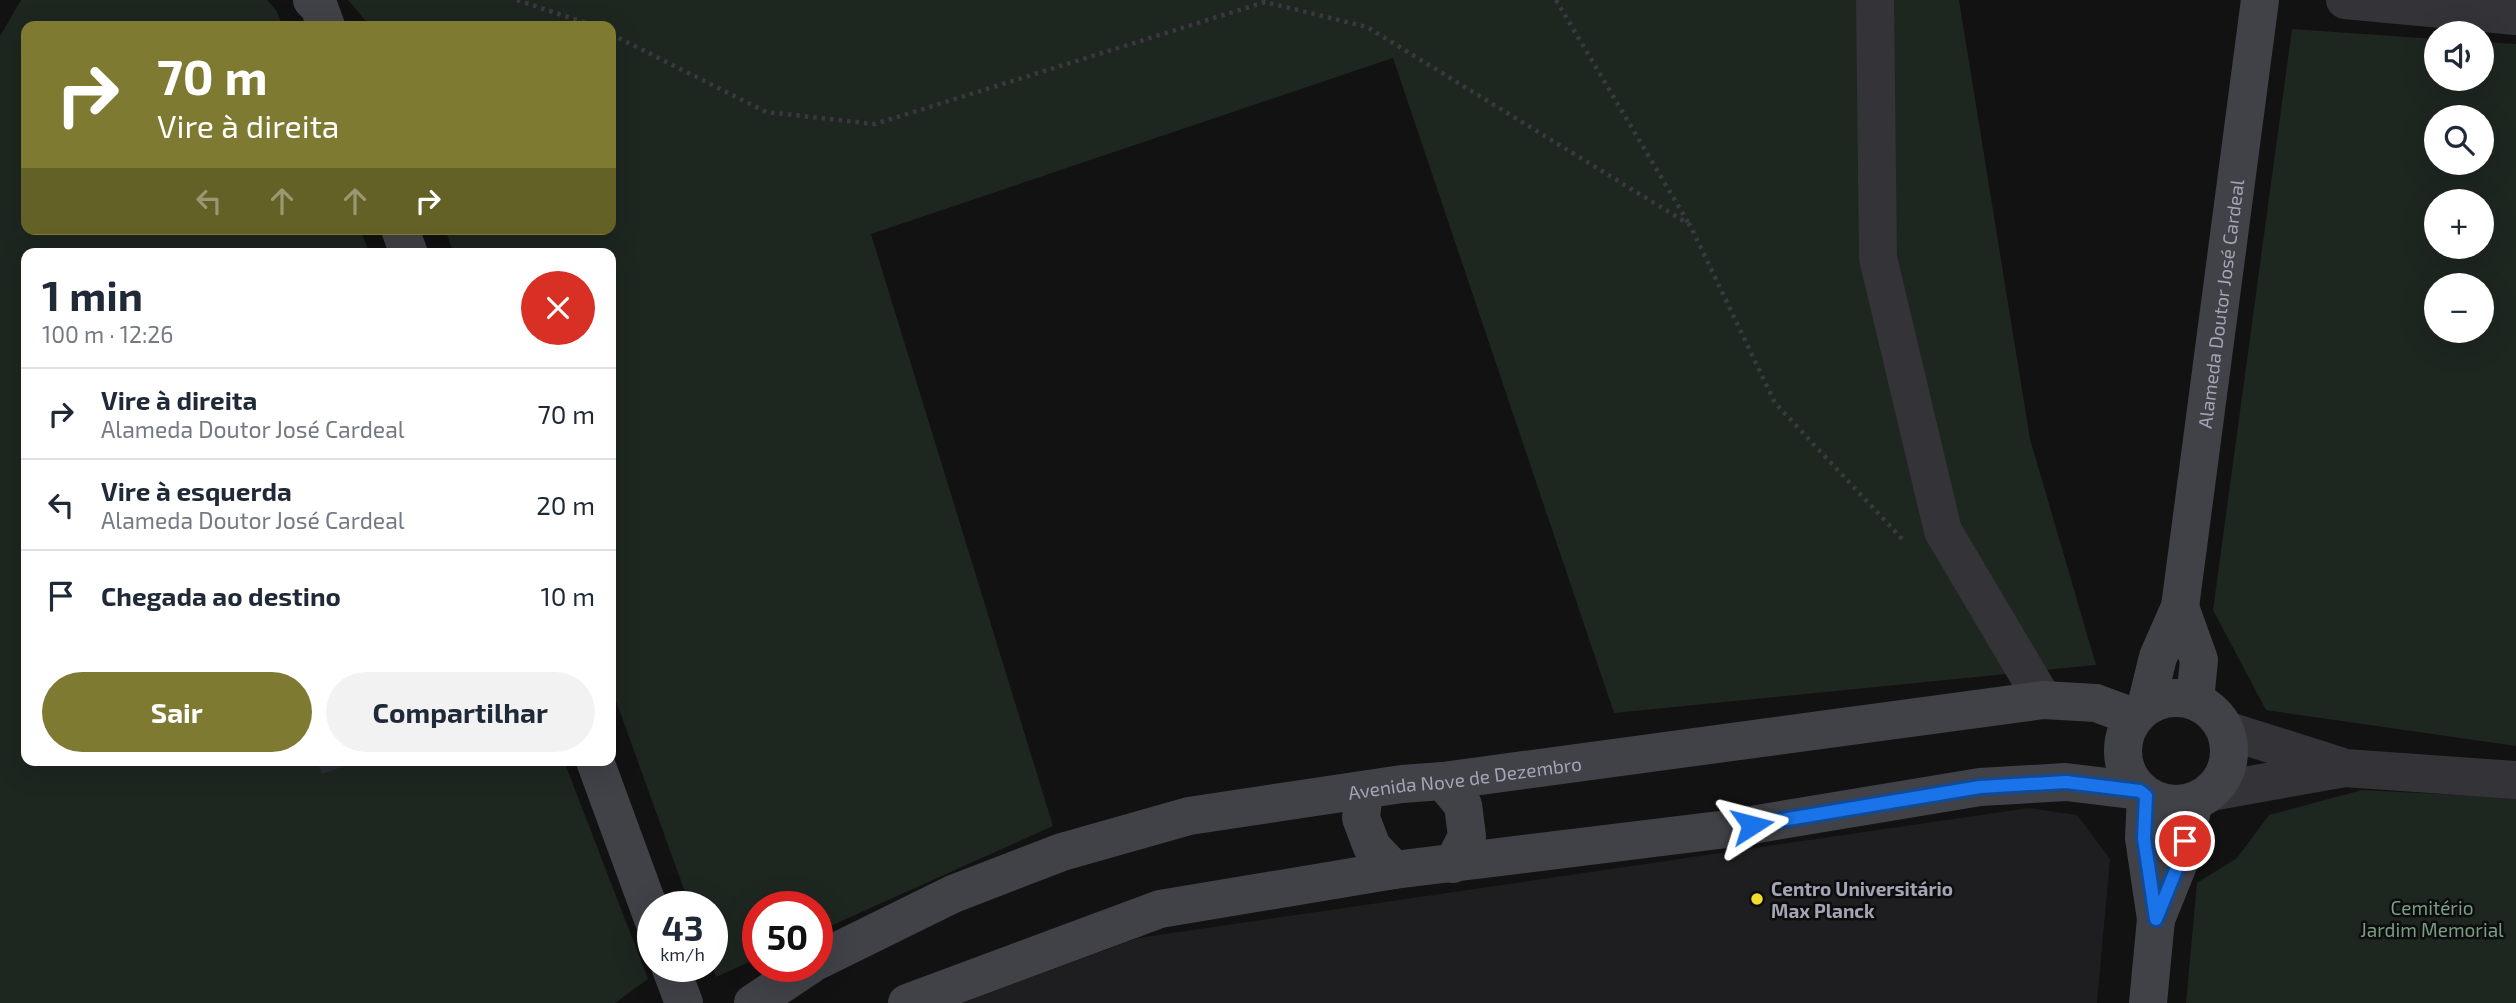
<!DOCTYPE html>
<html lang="pt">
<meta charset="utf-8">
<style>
body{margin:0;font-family:"Exo 2",sans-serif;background:#f2f2f3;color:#1f2937;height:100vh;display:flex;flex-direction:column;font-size:26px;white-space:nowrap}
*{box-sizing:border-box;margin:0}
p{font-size:23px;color:#747a83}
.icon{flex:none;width:38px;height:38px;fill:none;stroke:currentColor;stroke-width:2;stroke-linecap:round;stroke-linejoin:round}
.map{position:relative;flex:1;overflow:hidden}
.panel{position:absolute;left:21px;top:248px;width:595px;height:518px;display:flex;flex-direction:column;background:#fff;border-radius:14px;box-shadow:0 7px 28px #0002}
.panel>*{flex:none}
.hud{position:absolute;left:21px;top:21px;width:595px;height:214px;border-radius:14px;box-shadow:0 7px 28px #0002;background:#7e7a31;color:#fff;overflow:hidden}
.buttons{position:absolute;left:2424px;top:21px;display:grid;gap:14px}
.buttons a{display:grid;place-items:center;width:70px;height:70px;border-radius:50%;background:#fff;box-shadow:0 7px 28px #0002;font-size:35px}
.speed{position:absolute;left:637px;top:891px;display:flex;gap:14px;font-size:35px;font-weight:700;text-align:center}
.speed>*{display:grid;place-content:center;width:91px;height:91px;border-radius:50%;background:#fff;box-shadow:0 7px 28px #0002;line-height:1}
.speed small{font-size:18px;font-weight:400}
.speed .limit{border:10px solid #d22;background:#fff;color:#111}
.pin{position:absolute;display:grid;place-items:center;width:60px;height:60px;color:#fff;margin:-30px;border:4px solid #fff;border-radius:50%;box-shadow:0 2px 7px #0007}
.me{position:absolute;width:77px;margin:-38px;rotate:81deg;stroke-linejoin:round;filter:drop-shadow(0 0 5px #0008)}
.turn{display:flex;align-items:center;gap:24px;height:147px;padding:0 21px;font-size:32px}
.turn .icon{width:91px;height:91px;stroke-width:2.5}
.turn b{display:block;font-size:49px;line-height:60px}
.lanes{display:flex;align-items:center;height:66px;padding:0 21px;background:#0003;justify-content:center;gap:35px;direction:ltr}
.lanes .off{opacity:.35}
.round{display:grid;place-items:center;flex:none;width:74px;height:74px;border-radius:37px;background:#f2f2f3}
.summary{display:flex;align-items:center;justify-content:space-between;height:119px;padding:0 21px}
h1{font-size:42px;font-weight:700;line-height:52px}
.primary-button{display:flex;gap:14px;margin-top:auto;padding:14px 21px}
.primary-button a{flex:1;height:80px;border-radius:42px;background:#7e7a31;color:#fff;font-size:28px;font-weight:700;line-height:80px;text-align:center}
.primary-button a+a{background:#f2f2f3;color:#1f2937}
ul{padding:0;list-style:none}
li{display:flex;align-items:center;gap:21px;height:91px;padding:0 21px;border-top:2px solid #e0e1e3}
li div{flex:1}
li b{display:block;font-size:26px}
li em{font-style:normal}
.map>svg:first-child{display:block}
.built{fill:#1e1e20}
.green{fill:#1e2620;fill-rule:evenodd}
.water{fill:#282d37}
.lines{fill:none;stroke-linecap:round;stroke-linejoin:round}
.path{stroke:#39393f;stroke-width:4.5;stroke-dasharray:3.5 5;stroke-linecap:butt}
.street{stroke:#333338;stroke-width:38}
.secondary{stroke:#414148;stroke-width:38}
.route-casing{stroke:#114b97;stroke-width:18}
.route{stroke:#1a73e8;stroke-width:12}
.poi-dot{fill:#f3dc2a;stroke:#0d0d0e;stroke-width:2.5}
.labels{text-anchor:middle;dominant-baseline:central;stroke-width:5;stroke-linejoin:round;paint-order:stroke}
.street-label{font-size:19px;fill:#a3a4b4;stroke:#0d0d0e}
.poi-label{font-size:19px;font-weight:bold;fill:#a3a4b4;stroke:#0d0d0e;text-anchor:start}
.park-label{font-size:19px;fill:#799f84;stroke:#0d0d0e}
</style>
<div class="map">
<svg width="2516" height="1003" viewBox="0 0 2516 1003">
<rect width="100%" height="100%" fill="#121213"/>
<path class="built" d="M2029,808l48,7 33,44 -13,144h-1135l176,-65z"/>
<path class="green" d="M21,0h246l9,10 7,16h-257v203h334l10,25h-344v507h538l84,218 -33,24h-615v-967z
M348,0h1611l71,439 66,226 -482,48 -221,-655 -522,176 182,592 -236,106v-26h-59v52l-42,19 -4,-11v-60h-22l-79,-219v-433h-157l-9,-25h166v-203h-241z
M2292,29l144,10v40h46v-37l34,2v702l-250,-36 -53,-100zM2482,117v46h-46v-46zM2482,201v46h-46v-46zM2482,285v46h-46v-46z
M2362,790l154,8v205h-330l11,-120 40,-25 32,-43z"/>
<path class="water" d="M317,761h42l-37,13z"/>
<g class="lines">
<path class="path" d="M517,0l78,26
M1556,0l133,224
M611,34l155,78 109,12 390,-122 102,25 323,198 85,178 130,139"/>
<path class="street" d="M1875,0l3,258 65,273 100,169
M2345,0l171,16
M2226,730l114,36
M2211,792l134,-24 171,12"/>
<g class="secondary">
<path d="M312,0l7,7 7,19"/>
<path d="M400,229l9,25"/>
<path d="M2180,607l19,53 -4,40"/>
<circle cx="2176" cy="751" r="53"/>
<path id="s1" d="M2146,706l12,-49 22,-50 80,-607"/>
<path d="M595,761l58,158"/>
<path d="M1443,781l20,24 4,31 -14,28"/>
<path d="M1364,790l-3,28 11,29 22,23"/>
<path d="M2146,796l-2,42 12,81 -8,84"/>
<path d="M2157,917l23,-57 14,-58"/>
<path id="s2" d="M817,961l136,-67 109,-42 127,-36 213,-32 41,-3 600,-81 53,3 38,14"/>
<path d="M670,966l14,37"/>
<path d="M753,1003l56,-37"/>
<path d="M907,1003l253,-94 234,-39 333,-41 253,-42 86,-5 74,9"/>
</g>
</g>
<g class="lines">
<defs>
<path id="route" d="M1752,825l228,-38 86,-5 74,9 6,5 -2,42 12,81 24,-59 5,-19"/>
</defs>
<use href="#route" class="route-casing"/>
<use href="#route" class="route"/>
</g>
<circle class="poi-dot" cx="1757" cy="899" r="7"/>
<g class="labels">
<g class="street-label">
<text stroke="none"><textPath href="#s1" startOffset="411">Alameda Doutor José Cardeal</textPath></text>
<text stroke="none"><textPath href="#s2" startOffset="679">Avenida Nove de Dezembro</textPath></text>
</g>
<g class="poi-label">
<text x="1771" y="888">Centro Universitário<tspan x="1771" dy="22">Max Planck</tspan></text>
</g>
<g class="park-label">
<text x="2432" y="907">Cemitério<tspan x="2432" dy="22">Jardim Memorial</tspan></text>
</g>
</g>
</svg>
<div class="buttons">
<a><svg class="icon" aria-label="sound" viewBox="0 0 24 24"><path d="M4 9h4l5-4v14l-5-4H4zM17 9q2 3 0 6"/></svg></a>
<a><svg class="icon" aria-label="search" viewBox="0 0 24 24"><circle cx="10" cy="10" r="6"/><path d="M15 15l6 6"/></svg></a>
<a>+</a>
<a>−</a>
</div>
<div class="speed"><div>43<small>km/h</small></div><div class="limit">50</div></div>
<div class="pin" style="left:2185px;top:841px;background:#d93025"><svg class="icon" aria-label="arrive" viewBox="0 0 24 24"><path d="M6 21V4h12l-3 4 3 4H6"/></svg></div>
<svg class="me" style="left:1752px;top:825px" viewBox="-20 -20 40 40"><path d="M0-17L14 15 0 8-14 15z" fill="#1a73e8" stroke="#fff" stroke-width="4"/></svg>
<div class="hud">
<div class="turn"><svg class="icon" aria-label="right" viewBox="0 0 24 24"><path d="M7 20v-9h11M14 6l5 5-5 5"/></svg><div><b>70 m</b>Vire à direita</div></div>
<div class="lanes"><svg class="icon off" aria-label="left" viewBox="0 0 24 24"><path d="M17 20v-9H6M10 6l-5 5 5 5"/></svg><svg class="icon off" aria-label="ahead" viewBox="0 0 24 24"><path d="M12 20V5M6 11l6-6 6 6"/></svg><svg class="icon off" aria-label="ahead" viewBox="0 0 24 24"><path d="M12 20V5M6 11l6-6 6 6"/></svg><svg class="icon" aria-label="right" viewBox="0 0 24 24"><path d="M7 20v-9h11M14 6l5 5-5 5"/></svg></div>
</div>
<section class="panel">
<div class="summary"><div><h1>1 min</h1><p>100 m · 12:26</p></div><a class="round" style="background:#d93025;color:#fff"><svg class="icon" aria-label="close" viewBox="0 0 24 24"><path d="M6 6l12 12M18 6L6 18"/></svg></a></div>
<ul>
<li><svg class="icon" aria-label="right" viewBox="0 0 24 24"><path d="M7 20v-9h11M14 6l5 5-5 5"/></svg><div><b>Vire à direita</b><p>Alameda Doutor José Cardeal</p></div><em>70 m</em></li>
<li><svg class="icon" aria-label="left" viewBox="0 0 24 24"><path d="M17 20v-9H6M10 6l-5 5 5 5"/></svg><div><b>Vire à esquerda</b><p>Alameda Doutor José Cardeal</p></div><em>20 m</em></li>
<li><svg class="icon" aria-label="arrive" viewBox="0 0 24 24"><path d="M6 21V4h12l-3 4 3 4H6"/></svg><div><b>Chegada ao destino</b></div><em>10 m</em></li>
</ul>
<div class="primary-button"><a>Sair</a><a>Compartilhar</a></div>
</section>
</div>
